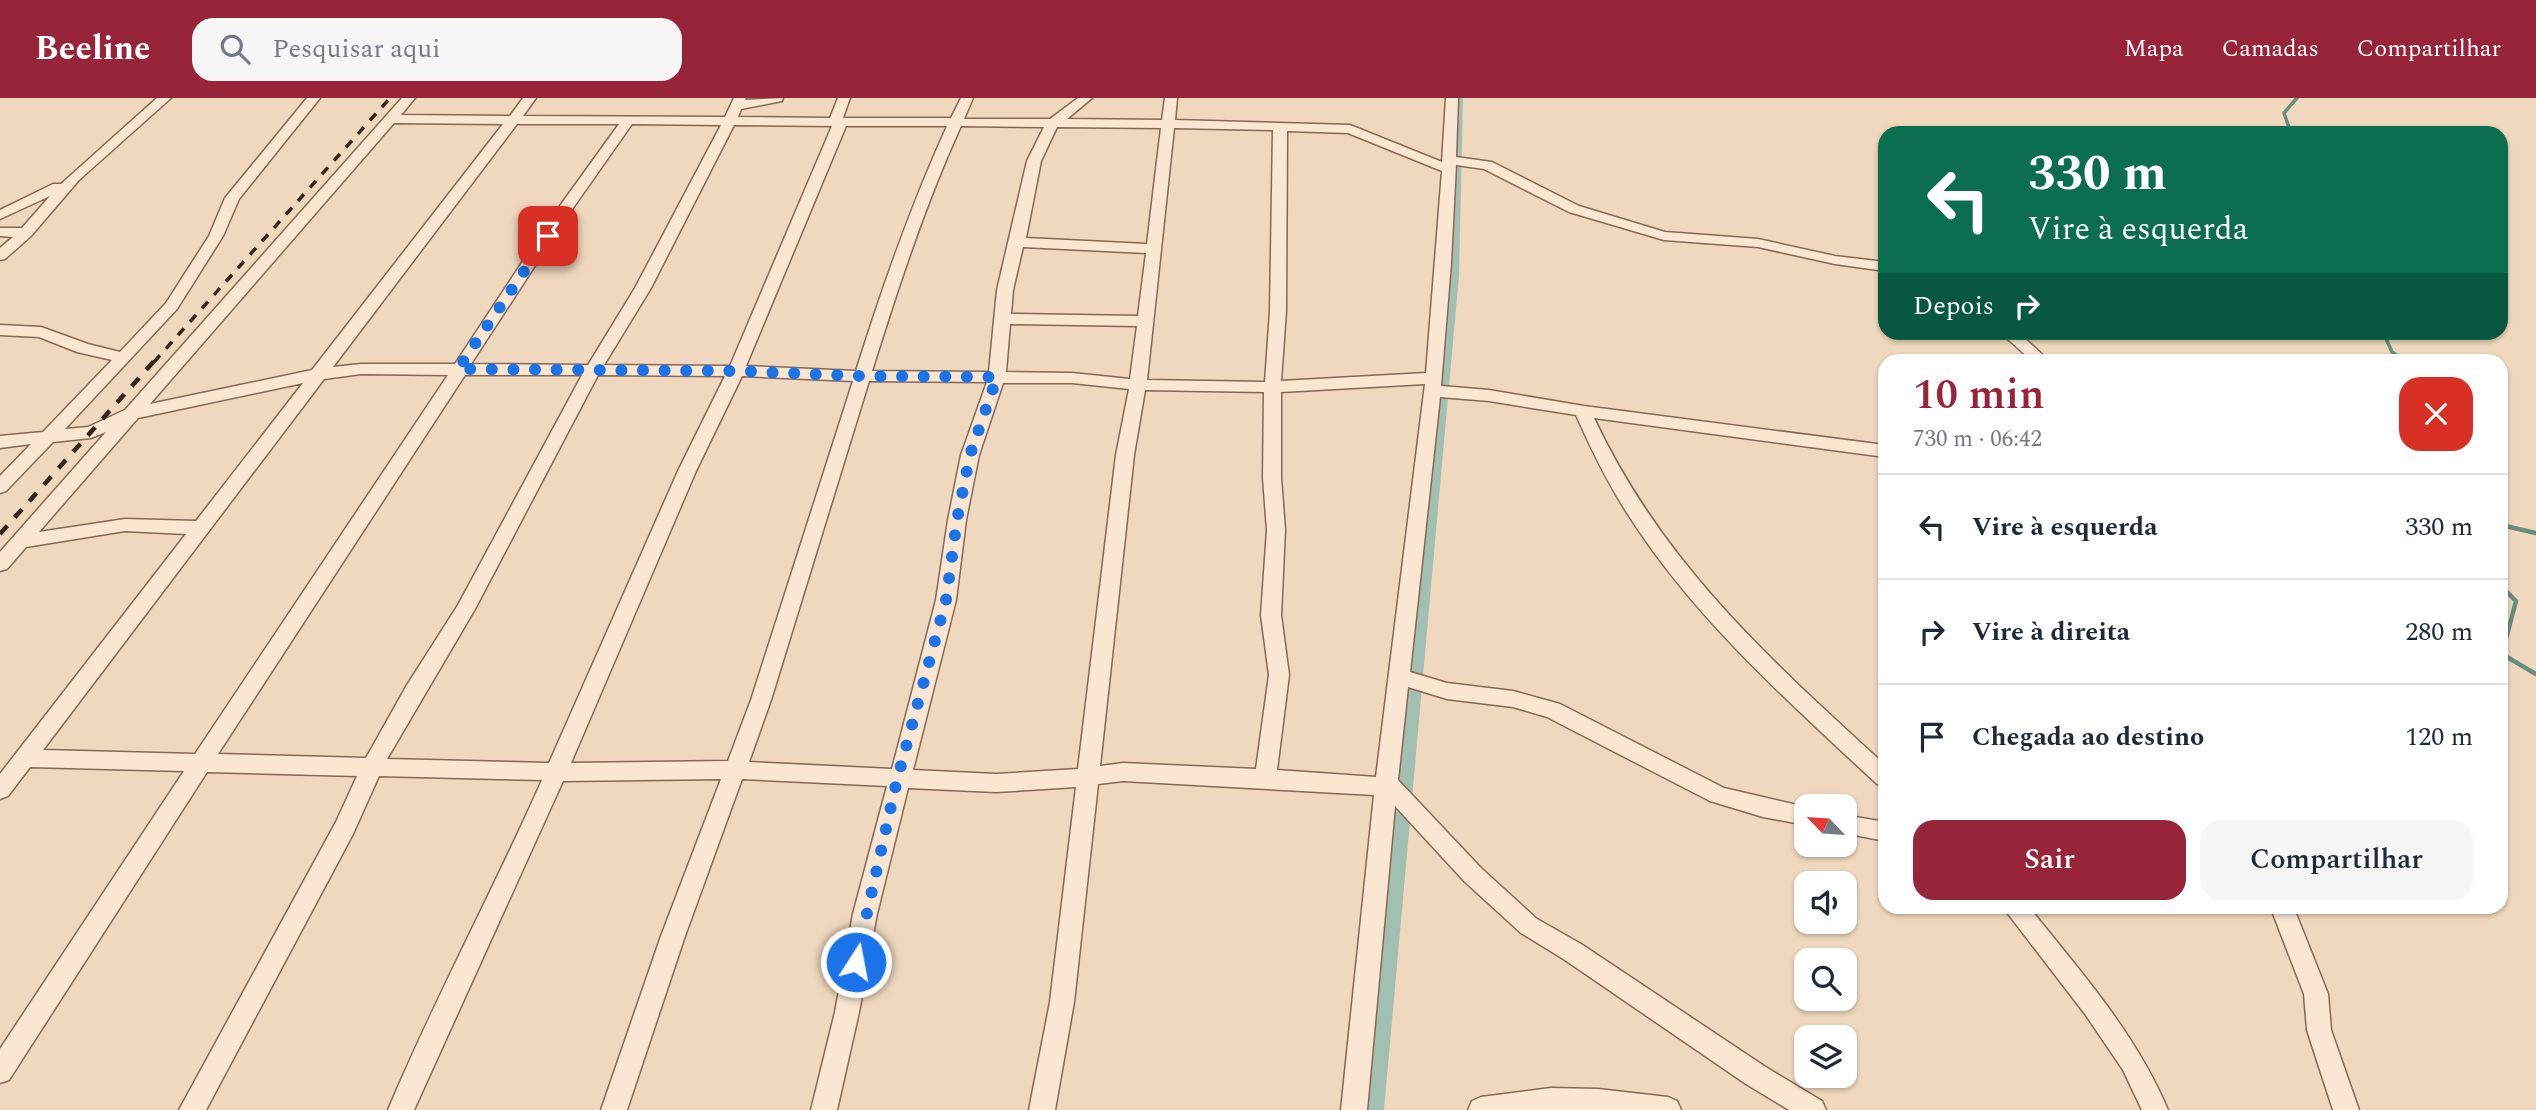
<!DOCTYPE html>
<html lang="pt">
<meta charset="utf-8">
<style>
body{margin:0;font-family:Spectral,serif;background:#f6f6f7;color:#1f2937;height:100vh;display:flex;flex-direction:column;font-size:26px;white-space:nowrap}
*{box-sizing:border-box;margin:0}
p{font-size:23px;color:#747a83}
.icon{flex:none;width:38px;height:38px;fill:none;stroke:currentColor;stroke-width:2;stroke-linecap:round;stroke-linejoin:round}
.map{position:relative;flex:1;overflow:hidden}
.sheet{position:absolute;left:1878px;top:256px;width:630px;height:560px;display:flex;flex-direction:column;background:#fff;border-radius:21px;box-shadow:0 2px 5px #0004}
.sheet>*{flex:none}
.top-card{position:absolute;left:1878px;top:28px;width:630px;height:214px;border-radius:21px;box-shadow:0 2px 5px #0004;background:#0b6e4f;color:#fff;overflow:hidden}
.needle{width:46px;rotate:295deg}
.controls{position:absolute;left:1794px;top:696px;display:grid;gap:14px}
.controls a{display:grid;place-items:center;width:63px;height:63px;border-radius:14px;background:#fff;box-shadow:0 2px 5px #0004;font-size:35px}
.pin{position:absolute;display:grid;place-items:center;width:60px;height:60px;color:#fff;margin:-30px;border-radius:14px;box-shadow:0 4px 10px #0006}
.me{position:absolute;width:77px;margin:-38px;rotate:11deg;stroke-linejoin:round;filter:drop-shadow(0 0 5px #0008)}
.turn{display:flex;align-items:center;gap:24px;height:147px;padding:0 35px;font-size:32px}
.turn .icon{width:91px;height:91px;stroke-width:2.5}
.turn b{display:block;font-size:49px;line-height:60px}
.then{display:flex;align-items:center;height:66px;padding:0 35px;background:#0003;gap:14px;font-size:26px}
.round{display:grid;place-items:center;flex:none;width:74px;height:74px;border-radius:21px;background:#f6f6f7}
.overview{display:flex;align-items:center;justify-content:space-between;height:119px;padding:0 35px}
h1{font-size:42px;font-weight:600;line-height:52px;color:#982439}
.cta{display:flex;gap:14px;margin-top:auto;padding:14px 35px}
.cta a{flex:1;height:80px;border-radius:21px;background:#982439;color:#fff;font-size:28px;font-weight:600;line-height:80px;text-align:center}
.cta a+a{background:#f6f6f7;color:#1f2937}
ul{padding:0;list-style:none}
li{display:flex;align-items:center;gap:21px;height:105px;padding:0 35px;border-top:2px solid #e0e1e3}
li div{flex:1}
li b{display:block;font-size:26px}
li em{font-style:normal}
header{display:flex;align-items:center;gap:42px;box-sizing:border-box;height:98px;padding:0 35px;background:#982439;color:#fff}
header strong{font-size:33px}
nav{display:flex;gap:38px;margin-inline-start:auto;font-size:24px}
.search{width:490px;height:63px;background:#f6f6f7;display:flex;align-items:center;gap:18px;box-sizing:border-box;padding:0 24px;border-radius:21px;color:#747a83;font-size:26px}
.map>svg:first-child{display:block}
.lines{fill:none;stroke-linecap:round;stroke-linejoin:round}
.stream-far1{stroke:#688e7e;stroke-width:3.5}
.stream{stroke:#688e7e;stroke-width:4.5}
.canal{fill:#a1c0b2;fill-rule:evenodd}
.minor-casing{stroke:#876856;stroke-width:3}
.minor{fill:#fae6d1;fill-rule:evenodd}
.rail-far1{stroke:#36241b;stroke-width:3.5;stroke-dasharray:9 9;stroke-linecap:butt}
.rail{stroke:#36241b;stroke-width:4.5;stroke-dasharray:11 11;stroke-linecap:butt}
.route{stroke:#1a73e8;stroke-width:12;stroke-dasharray:0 21.6}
</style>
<header>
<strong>Beeline</strong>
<div class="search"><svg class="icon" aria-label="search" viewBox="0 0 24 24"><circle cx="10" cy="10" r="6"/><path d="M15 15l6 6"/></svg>Pesquisar aqui</div>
<nav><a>Mapa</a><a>Camadas</a><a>Compartilhar</a></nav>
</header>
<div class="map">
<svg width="2536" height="1012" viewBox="0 0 2536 1012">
<rect width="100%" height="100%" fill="#efd8bd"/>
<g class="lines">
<path class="stream-far1" d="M2291,35l-7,-20 13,-15
M2383,234l9,20 11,8"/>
<path class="stream" d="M2501,427l35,8
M2501,488l15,15 -14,53 34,20"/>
<path class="canal" d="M1453,0h10l-4,177 -75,835h-20l83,-835z"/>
<defs>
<path id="minor" d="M157,0h14l-92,82 -48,56 -26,23 -5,1v-12l13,-11 -13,-1v-8h22l28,-32 -50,23v-9l53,-26h8z
M307,0h13l-81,101 -16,37 -46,73 -112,120 23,-2 37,-17 277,-312h13l-14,17 109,1 13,-18h13l-13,18 202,1 9,-19h12l-1,2 38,-2 -1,3 -41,8 -3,8 92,1 8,-20h12l-7,20h108l10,-20h12l-9,21h86l28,-21h14l-25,21 95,1 3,-22h12l-2,22 175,5 92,37 4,-64h12l-2,59 36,5 87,44 86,26 93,7 77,17 50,6v9l-50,-7 -77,-17 -94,-7 -95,-28 -85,-43 -28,-4 -5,98 -10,123 48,4 95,16 301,39v12l-291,-39c68,145 174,240 291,347v22l-8,-3c-87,-81 -181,-164 -246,-265 -22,-33 -39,-68 -55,-104l-87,-14 -49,-4 -30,275 37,11 66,8 47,13 164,84 82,19v18l-43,-8 -53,-16 -163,-84 -34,-10 -66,-8 -39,-12 -10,93 83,88 56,51 44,25 183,122 58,35 4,9h-37l-43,-26 -181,-124 -44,-27 -56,-51 -70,-76 -28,304h-26l33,-315 -251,-14 -25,3 -24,218 -19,108h-26l21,-108 26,-215 -80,5 -88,-4 -31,126 -18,98 -22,98h-26l24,-98 18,-98 34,-128 -145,-7 -57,157 -58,174h-26l60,-174 60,-157 -158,2 -149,329h-26c47,-112 105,-219 154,-330l-163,-4 -26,58 -147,276h-27l157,-288 21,-46 -150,-4 -198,308 -9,3v-34l184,-278 -154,-4 -22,29 -8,3v-25l186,-240 -61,-3 -99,16 -19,22 -7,2v-19l106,-120 -15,6 -38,4 -47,49 -6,2v-17l31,-32 -31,4v-12l43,-4 69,-72 -35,-8 -38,-15 -39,-2v-10l41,2 47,17 32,8 46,-49 43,-67 16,-38zM394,25l109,1 -191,246 -162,34zM517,26h102l-67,93 -97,147h-94l-28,3zM632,26l89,1 -86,163 -47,77 -117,-1 95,-146zM734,27l98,1 -102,240 -126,-1 47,-77zM846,28h101c-36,79 -65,162 -91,245l-110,-5zM961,28l83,1 -17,34 -30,129 -8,82 -117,-1c26,-83 53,-166 89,-245zM1057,29l104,1 -14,116 -121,-6 15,-77zM1174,30l99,2 -3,181 -5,71 -118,-2zM1287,33l61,2 94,38 -16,202 -145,8 5,-70zM1023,149l123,6 -8,63 -127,-2 2,-24zM1010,226l127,2 -7,53 -58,-6 -66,-1zM361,276l87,1 -253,379 -152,-4 281,-371zM465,277h117l-124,230 -51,80 -41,73 -148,-4zM598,277l127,1 -47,95 -129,292 -162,-4 88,-150zM742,278l111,5 -102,319 -23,61 -157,2 125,-292zM869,283l118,1 -26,73 -13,65 -12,80 -44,169 -143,-7 22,-62zM303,285l-107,138 -71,-2 -86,13 99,-114zM1003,285h69l57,6 -13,66 -38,314 -82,5 -83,-4 43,-170 10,-80 13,-65zM1425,286l-49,393 -99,-7 12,-95 -8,-60 4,-85 -4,-52v-86zM1145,292l119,2 -1,86 4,52 -6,85 8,60 -13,94 -133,-6 -23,3 34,-311z
M2000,234h18l30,28h-17z
M1844,717l41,7v19l-41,-8z
M2002,808h26c52,65 107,126 140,204h-26l-19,-40 -38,-56z
M2270,808h23l35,88 3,36 28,80h-26l-26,-80 -3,-36z
M1551,990l47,1 70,8 9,4 4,9h-213l4,-9 9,-4z"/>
</defs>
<use href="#minor" class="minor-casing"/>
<use href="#minor" class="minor"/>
<path class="rail-far1" d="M154,264l236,-264"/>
<path class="rail" d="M0,436l155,-174"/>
</g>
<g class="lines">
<path class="route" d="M548,138l-90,133 278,2 126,5 135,1 -27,78 -13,65 -11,80 -49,180 -41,182"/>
</g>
</svg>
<div class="controls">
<a><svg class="needle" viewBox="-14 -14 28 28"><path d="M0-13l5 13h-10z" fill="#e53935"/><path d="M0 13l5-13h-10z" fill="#747a83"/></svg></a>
<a><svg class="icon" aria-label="sound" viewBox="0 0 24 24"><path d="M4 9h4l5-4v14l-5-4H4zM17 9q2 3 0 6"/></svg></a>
<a><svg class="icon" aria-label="search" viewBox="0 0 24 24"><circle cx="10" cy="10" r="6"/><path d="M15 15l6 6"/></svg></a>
<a><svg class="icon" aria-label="layers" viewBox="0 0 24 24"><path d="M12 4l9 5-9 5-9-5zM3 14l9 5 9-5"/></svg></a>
</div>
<div class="pin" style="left:548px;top:138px;background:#d93025"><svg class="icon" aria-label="arrive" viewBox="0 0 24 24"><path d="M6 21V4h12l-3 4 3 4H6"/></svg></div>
<svg class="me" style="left:856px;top:864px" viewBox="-20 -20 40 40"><circle r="17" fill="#1a73e8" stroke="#fff" stroke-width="3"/><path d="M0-11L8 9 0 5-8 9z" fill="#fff"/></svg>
<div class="top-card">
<div class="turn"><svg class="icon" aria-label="left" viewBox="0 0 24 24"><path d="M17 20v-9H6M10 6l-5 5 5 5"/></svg><div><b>330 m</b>Vire à esquerda</div></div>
<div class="then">Depois<svg class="icon" aria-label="right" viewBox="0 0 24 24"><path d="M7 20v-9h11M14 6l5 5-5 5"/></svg></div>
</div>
<section class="sheet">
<div class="overview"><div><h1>10 min</h1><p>730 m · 06:42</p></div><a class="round" style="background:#d93025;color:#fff"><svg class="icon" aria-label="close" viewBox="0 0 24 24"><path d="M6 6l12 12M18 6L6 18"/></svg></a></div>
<ul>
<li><svg class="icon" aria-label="left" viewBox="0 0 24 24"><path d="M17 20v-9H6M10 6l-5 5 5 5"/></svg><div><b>Vire à esquerda</b></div><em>330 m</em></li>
<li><svg class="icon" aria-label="right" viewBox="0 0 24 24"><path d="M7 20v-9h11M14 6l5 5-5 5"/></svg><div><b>Vire à direita</b></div><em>280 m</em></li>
<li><svg class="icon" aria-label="arrive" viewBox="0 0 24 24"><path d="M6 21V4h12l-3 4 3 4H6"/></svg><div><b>Chegada ao destino</b></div><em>120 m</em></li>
</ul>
<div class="cta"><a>Sair</a><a>Compartilhar</a></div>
</section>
</div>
